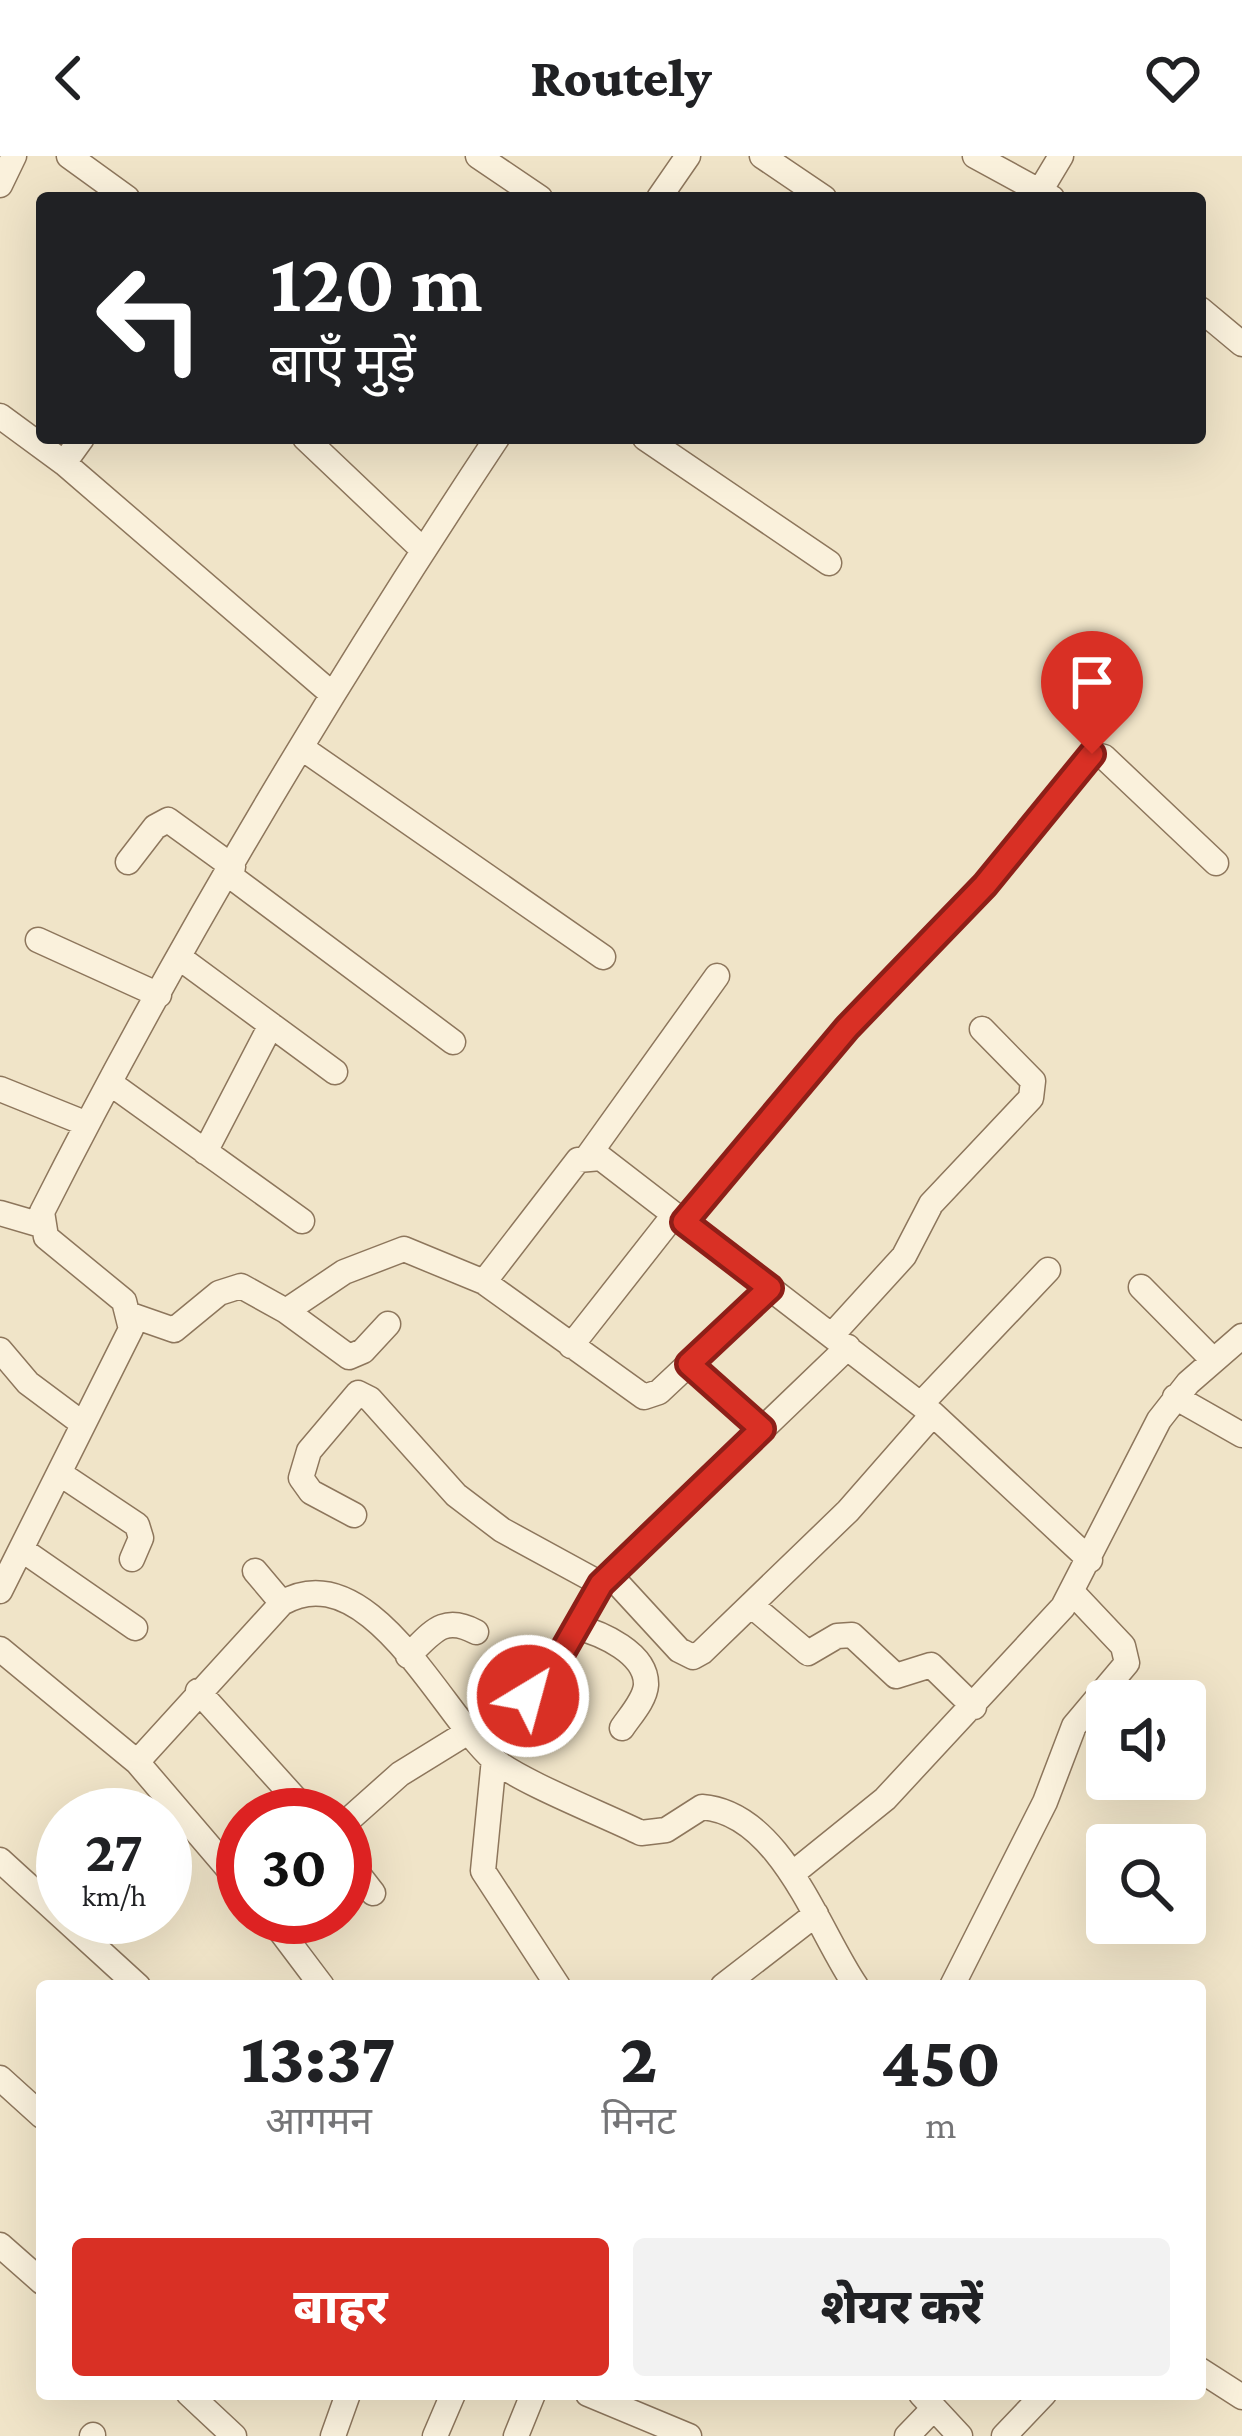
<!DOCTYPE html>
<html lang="hi">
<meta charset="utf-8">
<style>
body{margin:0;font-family:"Crimson Pro","Noto Sans Devanagari",serif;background:#f2f2f2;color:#202124;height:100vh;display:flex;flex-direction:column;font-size:45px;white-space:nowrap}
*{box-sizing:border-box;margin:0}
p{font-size:39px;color:#757577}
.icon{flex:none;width:66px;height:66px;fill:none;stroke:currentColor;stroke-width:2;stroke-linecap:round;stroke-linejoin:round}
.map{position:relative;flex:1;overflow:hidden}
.drawer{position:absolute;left:36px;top:1824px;width:1170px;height:420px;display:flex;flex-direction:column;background:#fff;border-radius:12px;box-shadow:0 12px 48px #0002}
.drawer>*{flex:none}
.top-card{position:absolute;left:36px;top:36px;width:1170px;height:252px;border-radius:12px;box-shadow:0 12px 48px #0002;background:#202124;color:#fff;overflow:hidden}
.controls{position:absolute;left:1086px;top:1524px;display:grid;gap:24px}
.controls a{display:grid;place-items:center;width:120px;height:120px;border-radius:12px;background:#fff;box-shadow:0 12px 48px #0002;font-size:60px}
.speed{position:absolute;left:36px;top:1632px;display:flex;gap:24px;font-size:60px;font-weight:700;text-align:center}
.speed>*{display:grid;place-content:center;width:156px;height:156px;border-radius:50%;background:#fff;box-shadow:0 12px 48px #0002;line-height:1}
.speed small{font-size:30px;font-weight:400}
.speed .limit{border:18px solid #d22;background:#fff;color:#111}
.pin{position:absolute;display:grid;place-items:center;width:102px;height:102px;color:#fff;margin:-123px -51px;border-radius:50% 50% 50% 0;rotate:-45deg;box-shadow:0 0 12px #0007}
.pin .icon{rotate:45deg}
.me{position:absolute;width:132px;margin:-66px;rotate:37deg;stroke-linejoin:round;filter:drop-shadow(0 0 9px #0008)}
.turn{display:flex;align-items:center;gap:42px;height:252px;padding:0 36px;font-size:54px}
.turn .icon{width:156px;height:156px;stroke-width:2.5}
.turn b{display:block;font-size:84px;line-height:102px}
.eta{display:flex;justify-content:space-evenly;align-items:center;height:204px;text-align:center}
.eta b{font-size:72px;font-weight:800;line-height:84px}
.action{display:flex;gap:24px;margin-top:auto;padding:24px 36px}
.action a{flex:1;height:138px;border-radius:12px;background:#d93025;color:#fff;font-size:48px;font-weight:800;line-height:138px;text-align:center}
.action a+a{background:#f2f2f2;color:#202124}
header{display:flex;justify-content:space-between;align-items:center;height:156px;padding:0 36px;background:#fff;font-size:54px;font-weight:800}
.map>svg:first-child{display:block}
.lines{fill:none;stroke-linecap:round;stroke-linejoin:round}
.minor-casing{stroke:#8d765c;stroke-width:27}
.minor{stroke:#faf1dc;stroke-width:24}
.route-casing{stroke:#8d1f18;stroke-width:30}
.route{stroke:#d93025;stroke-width:21}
</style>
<header><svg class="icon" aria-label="back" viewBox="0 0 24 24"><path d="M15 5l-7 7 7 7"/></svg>Routely<svg class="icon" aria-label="heart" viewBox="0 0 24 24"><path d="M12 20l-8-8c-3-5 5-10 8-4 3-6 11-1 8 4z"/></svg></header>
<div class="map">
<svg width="1242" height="2280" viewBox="0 0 1242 2280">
<rect width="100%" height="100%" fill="#f0e4c8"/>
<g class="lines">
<defs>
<path id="minor" d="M69,0l58,42
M478,0l62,42
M762,0l62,42
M975,0l77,42
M0,29l14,-29
M1040,35l21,-35
M659,42l29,-42
M1200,153l42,35
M0,260l64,47 268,231
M305,282l118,112
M645,282l184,125
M64,307l18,-25
M302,592l301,209
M128,706l27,-35 13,-7 65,47
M229,719l224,167
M38,784l121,55
M180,802l155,114
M110,927l192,138
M0,933l87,35
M205,996l66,-127
M588,1000l129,-180
M0,1057l41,12
M684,1066l163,-194 138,-143 107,-131 12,3 112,106
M484,1126l160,115 15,-5 111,-104
M1141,1131l71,72
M286,1155l63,46 14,-6 25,-27
M131,1159l43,15 45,-37 22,-7 45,25 58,-39 60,-23 80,33 94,-122 23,-2 332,256 157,146
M832,1179l72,-79 27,-52 100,-106 2,-17 -51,-52
M571,1190l103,-131
M0,1194l28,33 55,41
M689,1208l73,65
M1175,1241l67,38
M921,1248l127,-134
M59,1317l78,52 4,13 -9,21
M354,1359l-43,-23 -10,-14 8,-27 49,-58 12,6 86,96 46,35 99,54
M21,1393l114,79
M255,1415l27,32
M610,1419l69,75 14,7 9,-5 146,-141 85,-97
M0,1435l131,-262 -7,-28 -78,-64 -4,-25c135,-267 290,-525 455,-774
M751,1449l57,48 29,-17 15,-1 44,41 35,-11 43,42
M576,1471c25,6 71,26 70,58 -1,15 -16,31 -24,43
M0,1493l137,113 106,124
M408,1500c24,-23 35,-42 68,-24
M198,1535l112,124
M494,1603l-11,112 75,115
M137,1606l145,-159c86,-50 159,109 211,156 25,22 114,57 148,74l25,-3 36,-23c79,6 116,124 154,179
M345,1667l55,-49 141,-87 60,-103 247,-237
M345,1701l28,36
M0,1704l138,126
M792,1718l93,-75 178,-192 96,-187 29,-37 54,-47
M270,1761l52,69
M723,1830l93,-72
M952,1830l93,-184 29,-76 53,-63 -4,-17 -50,-53
M0,1922l42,38
M0,2089l42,37
M1200,2214l42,27
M189,2238l45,42
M588,2238l101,42
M921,2238l39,42
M92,2280l1,-1
M333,2280l15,-42
M435,2280l18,-42
M516,2280l17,-42
M907,2280l27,-28
M1004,2280l40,-42"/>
</defs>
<use href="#minor" class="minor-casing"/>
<use href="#minor" class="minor"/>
</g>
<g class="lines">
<defs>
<path id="route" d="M528,1540l20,-19 53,-93 161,-155 -73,-65 81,-76 -86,-66 163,-194 138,-143 107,-131"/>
</defs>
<use href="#route" class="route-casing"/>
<use href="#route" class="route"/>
</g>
</svg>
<div class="controls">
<a><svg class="icon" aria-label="sound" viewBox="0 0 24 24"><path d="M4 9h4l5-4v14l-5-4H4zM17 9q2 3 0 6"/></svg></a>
<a><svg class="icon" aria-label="search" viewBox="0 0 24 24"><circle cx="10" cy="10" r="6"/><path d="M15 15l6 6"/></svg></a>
</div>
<div class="speed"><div>27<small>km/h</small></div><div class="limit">30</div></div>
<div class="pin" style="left:1092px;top:598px;background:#d93025"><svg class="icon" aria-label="arrive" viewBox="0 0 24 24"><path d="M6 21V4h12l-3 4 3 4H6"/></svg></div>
<svg class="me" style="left:528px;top:1540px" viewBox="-20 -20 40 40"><circle r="17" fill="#d93025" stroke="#fff" stroke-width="3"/><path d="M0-11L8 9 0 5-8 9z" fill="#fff"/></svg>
<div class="top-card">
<div class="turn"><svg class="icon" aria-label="left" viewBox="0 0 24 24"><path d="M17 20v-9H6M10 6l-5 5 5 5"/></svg><div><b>120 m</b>बाएँ मुड़ें</div></div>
</div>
<section class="drawer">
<div class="eta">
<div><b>13:37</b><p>आगमन</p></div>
<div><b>2</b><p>मिनट</p></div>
<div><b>450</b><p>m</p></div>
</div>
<div class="action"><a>बाहर</a><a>शेयर करें</a></div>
</section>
</div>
